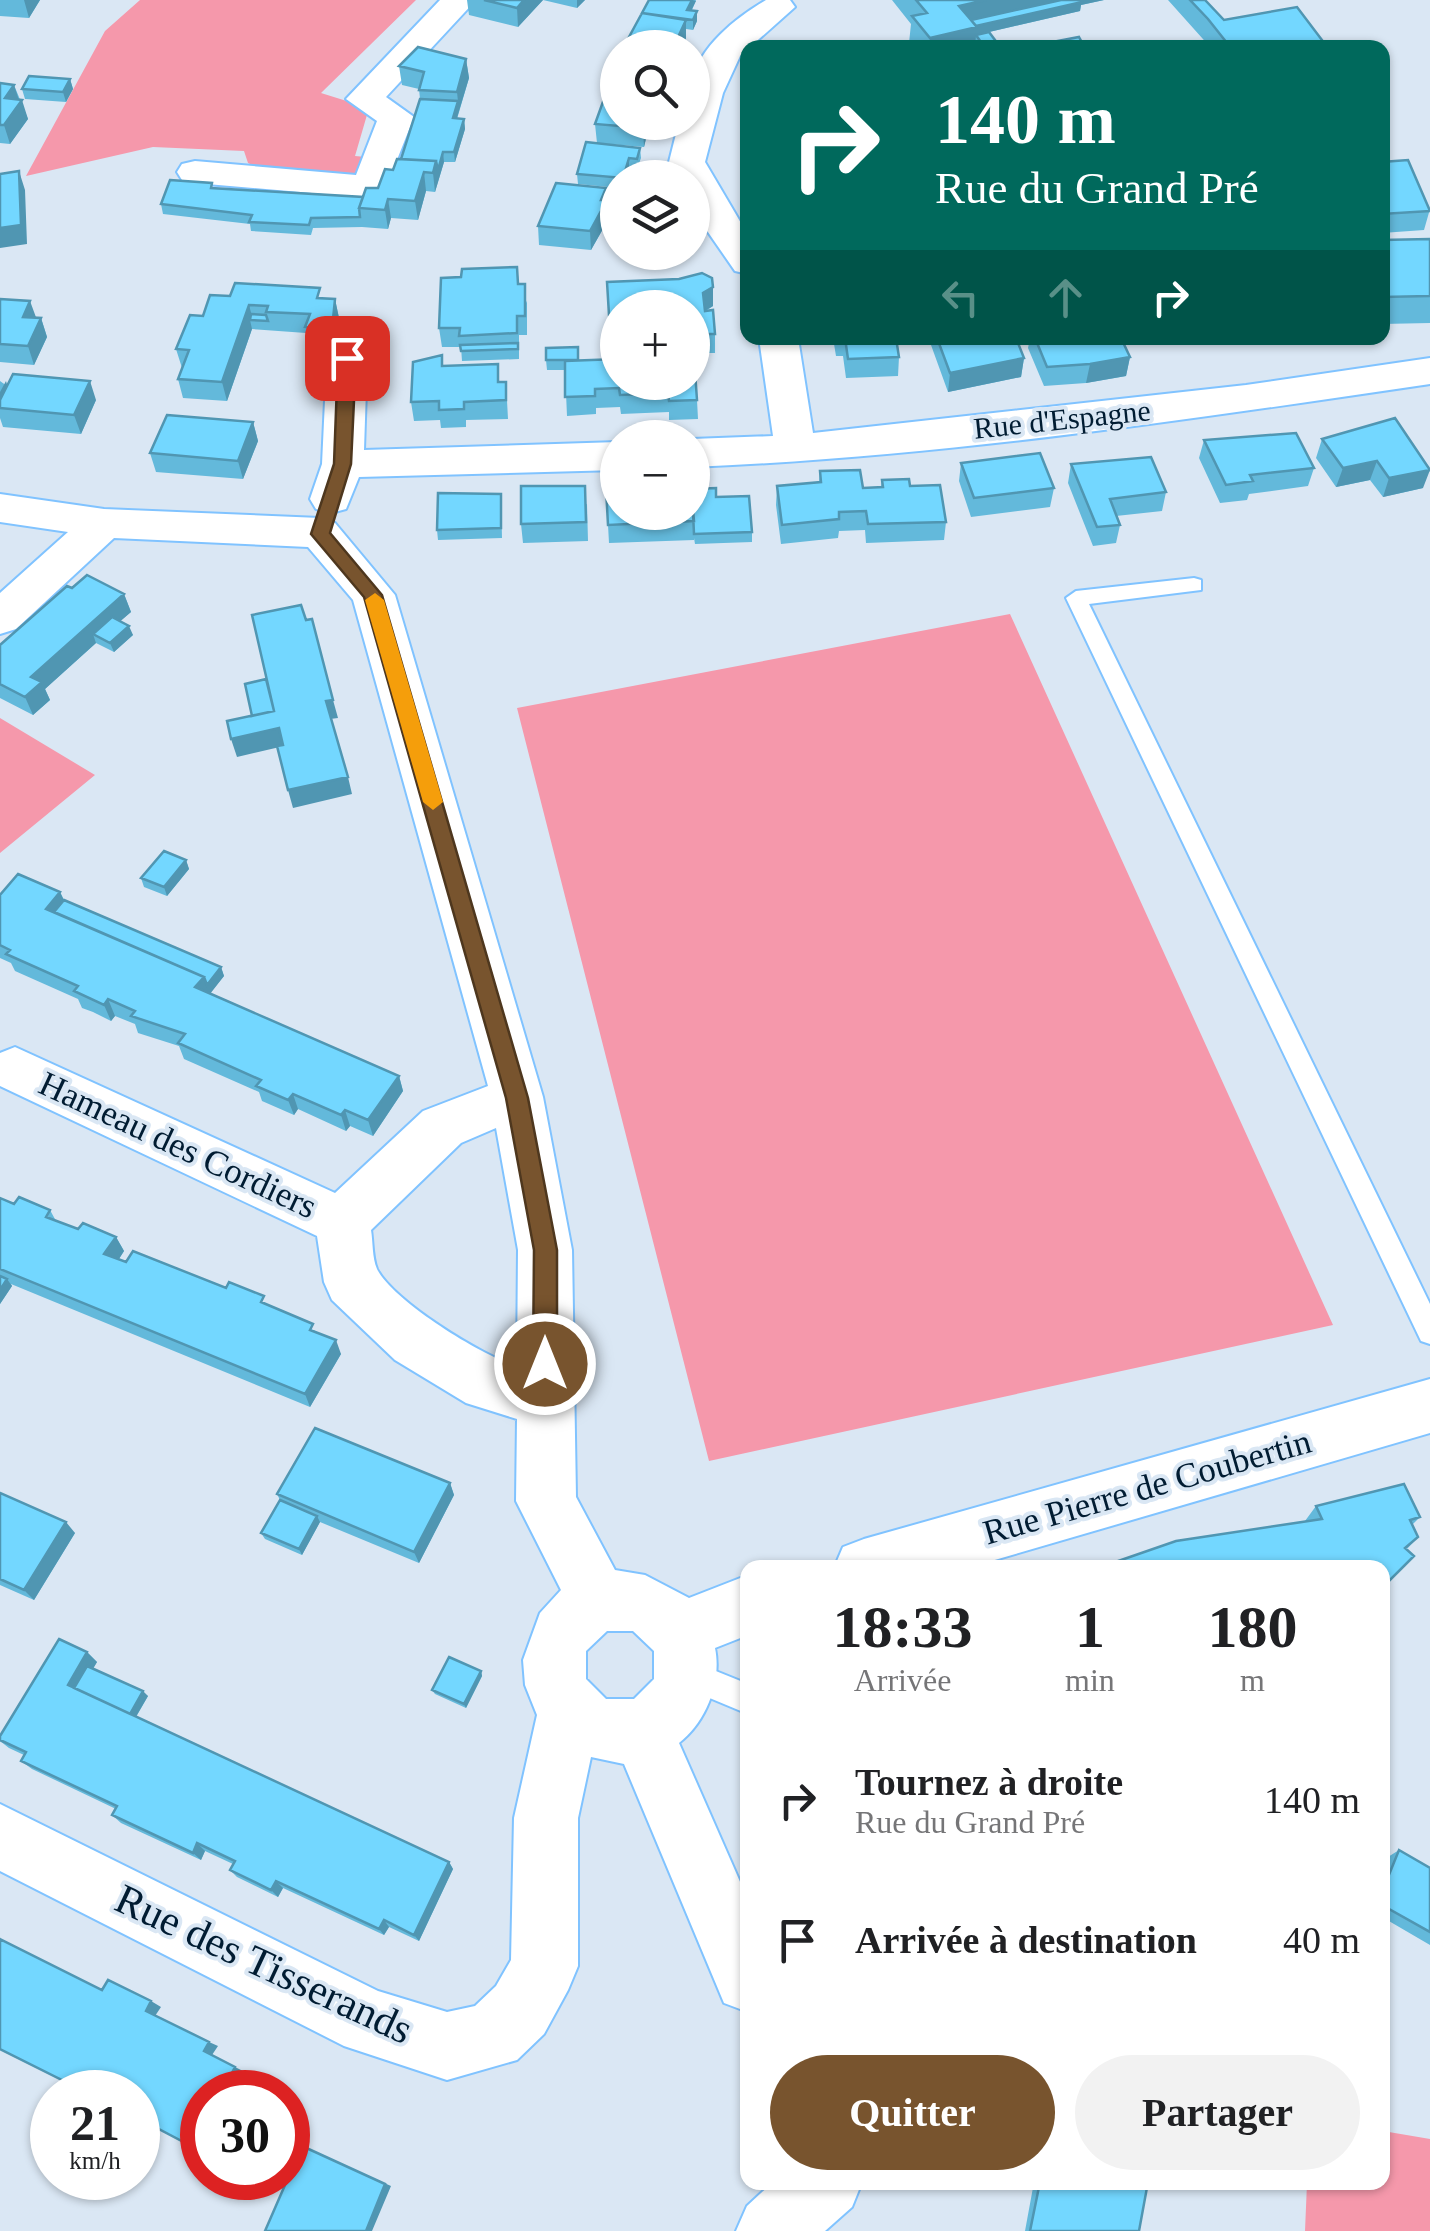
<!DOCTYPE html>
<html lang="fr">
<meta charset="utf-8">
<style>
body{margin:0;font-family:"Times New Roman",serif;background:#f2f2f2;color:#202124;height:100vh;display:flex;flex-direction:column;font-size:38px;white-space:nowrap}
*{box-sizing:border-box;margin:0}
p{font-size:32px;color:#757577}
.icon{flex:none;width:55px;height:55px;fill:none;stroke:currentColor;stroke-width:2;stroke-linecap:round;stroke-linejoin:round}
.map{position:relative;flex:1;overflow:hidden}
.side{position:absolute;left:740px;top:1560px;width:650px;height:630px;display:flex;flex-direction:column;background:#fff;border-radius:20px;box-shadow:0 2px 8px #0004}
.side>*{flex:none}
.banner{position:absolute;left:740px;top:40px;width:650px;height:305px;border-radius:20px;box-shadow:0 2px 8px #0004;background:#00695c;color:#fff;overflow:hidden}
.buttons{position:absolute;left:600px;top:30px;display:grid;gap:20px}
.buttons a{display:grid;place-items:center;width:110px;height:110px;border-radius:50%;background:#fff;box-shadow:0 2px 8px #0004;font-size:50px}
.speed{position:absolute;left:30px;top:2070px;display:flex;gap:20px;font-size:50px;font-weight:700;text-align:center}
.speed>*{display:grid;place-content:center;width:130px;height:130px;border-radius:50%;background:#fff;box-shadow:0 2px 8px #0004;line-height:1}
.speed small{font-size:25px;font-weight:400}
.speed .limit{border:15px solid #d22;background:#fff;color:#111}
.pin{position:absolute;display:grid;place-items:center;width:85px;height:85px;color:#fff;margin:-42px;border-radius:20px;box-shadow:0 5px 15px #0006}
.me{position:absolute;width:110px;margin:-55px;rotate:0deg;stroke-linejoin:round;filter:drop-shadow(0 0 8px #0008)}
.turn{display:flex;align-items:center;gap:35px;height:210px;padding:0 30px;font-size:45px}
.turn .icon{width:130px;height:130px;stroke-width:2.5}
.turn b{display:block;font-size:70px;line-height:85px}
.lanes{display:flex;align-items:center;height:95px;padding:0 30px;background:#0003;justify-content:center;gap:50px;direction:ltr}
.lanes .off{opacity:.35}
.eta{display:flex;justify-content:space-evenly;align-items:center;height:170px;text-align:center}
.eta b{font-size:60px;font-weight:600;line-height:70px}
.cta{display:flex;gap:20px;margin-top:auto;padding:20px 30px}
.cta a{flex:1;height:115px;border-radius:60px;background:#78542e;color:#fff;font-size:40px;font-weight:600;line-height:115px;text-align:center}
.cta a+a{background:#f2f2f2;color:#202124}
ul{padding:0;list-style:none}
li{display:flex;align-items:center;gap:30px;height:140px;padding:0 30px}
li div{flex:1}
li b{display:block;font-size:38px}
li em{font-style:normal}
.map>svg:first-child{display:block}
.green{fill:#f598ab}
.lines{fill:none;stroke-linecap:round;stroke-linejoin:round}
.lane-casing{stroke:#80c3ff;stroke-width:4}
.street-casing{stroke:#80c3ff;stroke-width:4}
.lane{fill:#fff;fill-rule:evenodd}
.street{fill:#fff;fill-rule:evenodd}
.wall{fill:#63b9db}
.shaded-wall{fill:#5096b2}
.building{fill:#73d7ff;stroke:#5096b2;stroke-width:2.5}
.route{fill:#78542e;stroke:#4e371e;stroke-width:2.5}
.slow{fill:#f59e0b}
.labels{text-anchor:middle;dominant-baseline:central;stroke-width:8;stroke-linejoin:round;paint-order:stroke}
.far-street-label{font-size:30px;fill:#011c32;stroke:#dae7f4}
.street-label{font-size:35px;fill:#011c32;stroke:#dae7f4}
.near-street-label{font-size:42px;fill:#011c32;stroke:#dae7f4}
</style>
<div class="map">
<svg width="1430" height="2231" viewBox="0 0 1430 2231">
<rect width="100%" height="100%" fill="#dae7f4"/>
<path class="green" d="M140,0h276l-95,93 48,15 -14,48 11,1 -4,12 -12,7 -90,-7 -12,-6 -4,-12 -91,-4 -127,29 79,-145z
M1010,614l323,711 -624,136 -192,-753z
M0,718l95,57 -95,78z
M1383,2131l47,8v92h-125l2,-48 75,-1z"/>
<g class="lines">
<defs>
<path id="lane" d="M1194,578l7,2v10l-112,14 341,700v40l-9,-3 -355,-743 10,-7z
M686,1659l62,25v30l-72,-30 -5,-10 5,-10z"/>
<path id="street" d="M440,0h36l-90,97 28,20 -31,78 -13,3 -175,-15 -13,-3 -5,-8 5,-8 13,-3 161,14 21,-54 -31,-22z
M766,0h24l5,7 -55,49 -17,37 -18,69 43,73v39l-13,-3 -43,-62v-31h-16l-7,-16 10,-40h13c0,-12 -2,-27 0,-40 7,-36 45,-65 74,-82z
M759,338h39l15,95 433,-48 184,-27v26c-244,36 -491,73 -738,83v-28l81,-3z
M347,345l14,4 6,9 -3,92 254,-8v28l-259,7 -13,32 -15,4 -15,-4 -6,-10 12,-35 5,-106 6,-9z
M0,494l104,15 216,9 15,5 60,72 148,502 29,153 4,247 39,73 30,5 44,23 59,-23v60l-33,13c7,34 -9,74 -36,95l69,157v112l-24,-9 -100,-239 -33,-7 -13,61v148l-10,24 -24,44 -27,26 -70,20 -103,-34 -344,-175v-67l378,187 69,21 28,-6 21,-20 15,-26 3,-142 23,-103 -12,-30 -2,-25 17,-47 21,-23 -45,-89 1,-82 -51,-16 -71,-43 -63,-60 -8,-18 -7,-46 -317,-150v-33l15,-6 320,146 88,-82 65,-25 -135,-486 -45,-53 -194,-9 -98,91 -16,5v-41l68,-61 -68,-10zM496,1128l22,122 -1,116c-34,-9 -125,-66 -140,-97 -5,-11 -4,-28 -6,-39l90,-87zM607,1631h26l21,20v28l-20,20h-28l-20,-20v-28z
M1430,1379v54l-463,135h-133l9,-21 21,-8z
M773,2182h89l-10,25 -27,24h-89l11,-25z"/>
</defs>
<use href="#lane" class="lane-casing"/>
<use href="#street" class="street-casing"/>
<use href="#lane" class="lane"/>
<use href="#street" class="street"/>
</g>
<path class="wall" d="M0,0h40l-11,18 -29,-2z
M467,0h76l-25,27 -49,-12z
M543,0h42l-8,8z
M649,0h47l-4,10 5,1v10l-4,9 -7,-1v9l-4,10h-59z
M892,0h212l-23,5 -1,6 -91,21 12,16h-88l-4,-5 2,-19z
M1168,0h37l19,20 104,28h-117z
M466,59l3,19 -12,41h7l1,10 -10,33h-11l-9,30 -9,-1 -8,29 -27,-2 -3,11 -26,-2 -49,1 -2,7 -60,-4 -1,-7 -87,-10 -2,-10 53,-16 149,9 15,-9 23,-29 19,-60 -1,-10 -17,-4 -3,-19z
M70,79l3,10 -7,13 -41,-3 -3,-10z
M0,83l14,2 14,34 -18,25 -10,-1z
M650,122l-6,25 -47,-4 -2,-19z
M640,148l1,10 -4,11 -8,-1 -2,10h-9v10l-40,-4 -1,-10z
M1382,162l48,47 -6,21 -42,3z
M606,188l2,32 -17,30 -52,-5 -1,-19z
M1430,239v84l-48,1v-84z
M517,267l2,17 8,19v32h-8v24l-57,2 -1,-14h-19l-3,-19 22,-51z
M607,282l106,24 -7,5 9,23v19h-23v-45h-74v26h-8z
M210,295l125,4 4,19 -3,30 -27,-2 -3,-13 -54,-4 -25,72 -44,-3 -5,-19 4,-11 -6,-19 27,-33z
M0,299l36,19h5l6,19 -13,28 -34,-3z
M833,338h66l-1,3h-1l2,16 -1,19 -52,2 -3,-22h-7z
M932,338h84l8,20 -3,19 -73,15 -17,-47z
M1030,338h91l9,19 -4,19 -40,7 -42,3 -16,-38z
M546,360h33l118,40 1,19 -29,1v-8l-48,2 -1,-7 -24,1v6l-29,2 -2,-46h-18z
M444,366l56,16h6l2,37 -42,1v7l-25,1 -1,-8 -26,1 -3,-19z
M0,381l7,5 89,14 -15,34 -78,-7 -3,-9z
M1395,418l28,70 -40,9 -13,-17 -34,7 -20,-29 6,-19z
M253,422l5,19 -15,38 -87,-7 -6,-19z
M1204,440l110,28 -6,18 -59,8 -2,6 -27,3 -21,-45z
M961,463l93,25 -4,19 -79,10 -12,-36z
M1071,464l95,28 -4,19 -46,5 4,9 -4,18 -23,3 -25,-63z
M820,471l43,17 18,-1 1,-7 28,6 36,36 -2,18 -78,3 -1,-13 -26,1 -1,7 -57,6 -5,-39 1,-19 42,-4z
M606,488l110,9 36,35v10l-57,2 -1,-6v2l-85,3z
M501,494l1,44 -64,2 -1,-10z
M587,504l1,37 -65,2 -2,-19z
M72,588l52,6 7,18 -11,9 13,14 -19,17 -18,-9 -51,46 5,11 -17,15 -33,-17v-53z
M186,860l3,9 -22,27 -23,-9 -3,-9z
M60,892l4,8 157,67 3,9 -14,17 189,83 4,15 -30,45 -23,-10 -4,5 -48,-22 -4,6 -32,-14 -3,-9 -75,-33 -5,-13 -41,-13 -3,-9 -20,-8 -4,5 -18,-9 -11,-4 -4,-9 -63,-28 -4,-8 -11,-5v-63z
M0,1198l14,6 36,6 6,11 22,8 38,8 8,14 -5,8 149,46 49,27 24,22 -31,53 -299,-123 1,2 -12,18z
M450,1483l4,12 -35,68 -99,-41 -18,33 -37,-16 -4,-6 19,-33 -3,-6z
M0,1493l75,40 -41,67 -34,-15z
M1316,1506l104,11 -8,8 6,12 -11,12 -102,-28z
M87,1652l10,10 -4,6 55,28 -12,21 313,145 4,7 -34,72 -30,-14 -5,8 -101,-47 -5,9 -41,-20 -7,-7 3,-6 -28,-13 -4,9 -80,-37 -9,-8 4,-6 -84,-40 -11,-8 3,-6 -15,-7 -9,-7z
M481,1671l1,5 -16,32 -31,-14 -3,-4z
M1399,1850l31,18v77l-48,-28v-45l6,-15z
M1034,2182h114l-9,49h-114z"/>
<path class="shaded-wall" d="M24,0h16l-11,18z
M524,0h19l-25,27 -1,-19z
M577,0h8l-8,8z
M692,0l4,1 -9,18v-9z
M986,0h118l-23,5 -1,6 -104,24 -1,13h-46l1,-10 29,-32z
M697,11v10l-4,9v-10z
M686,20v18l-4,10h-9z
M466,59l3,19 -10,33 -2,-19z
M70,79l3,10 -7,13 -3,-10z
M14,85l6,18 2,-3 6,19 -18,25 -6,-19 1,-27z
M458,101l1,10 -5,17 -1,-10z
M464,119l1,10 -10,33 -1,-10z
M645,122h5l-6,25 -1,-19z
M443,152l1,10 -9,30 -2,-19 3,-12z
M629,158v10l-2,10h-4z
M19,171l6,19 2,54 -27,4v-20z
M424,172l2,19 -8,29 -3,-19z
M606,188l2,32 -17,30 -1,-19z
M388,199l3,19 -3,11 -3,-19z
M713,287v19l-10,6v-19z
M335,299l4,19 -3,30 -4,-19z
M30,301l7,19 -14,-3z
M249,305l4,15h-3l2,9 -25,72 -5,-19z
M41,318l6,19 -13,28 -6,-19z
M1130,357l-4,19 -40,7 4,-19z
M1024,358l-3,19 -73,15 2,-19z
M6,381l3,10 -9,17v-16z
M90,381l6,19 -15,34 -7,-19z
M253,422l5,19 -15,38 -5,-18z
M1377,461l-7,19 -34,7 7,-19z
M1430,470l-7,18 -40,9 6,-19z
M124,594l7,18 -30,26 -8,-4 3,9 -51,46 5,11 -17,15 -8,-18 6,-20z
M129,626l4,9 -19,17 -4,-9z
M333,700l5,18 -8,1 -4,-18z
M276,720l8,26 -47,11 -6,-18z
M348,777l4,17 -59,14 -5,-18z
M186,860l3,9 -22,27 -3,-9z
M60,892l8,17 -10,12 -12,-12z
M221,967l3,9 -14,18 -15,-7 9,-10z
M108,999l7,17 -4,5 -7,-16z
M399,1076l4,15 -30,45 -5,-16z
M293,1094l5,15 -4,6 -6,-15z
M345,1110l5,16 -4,5 -5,-16z
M116,1237l8,14 -11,17 -9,-14z
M7,1279l5,7 -12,18v-14z
M336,1340l5,14 -31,53 -5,-13z
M450,1483l4,12 -35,68 -5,-11z
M317,1516l3,6 -18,33 -3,-6z
M66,1522l9,11 -41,67 -10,-10z
M87,1652l10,10 -18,31 -11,-8z
M481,1671l1,5 -16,32 -2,-4z
M143,1691l5,5 -14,24 -5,-4z
M197,1843l8,8 -4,9 -8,-7z
M449,1862l4,7 -34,72 -5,-6z
M276,1881l7,7 -5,9 -7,-7z
M384,1920l5,7 -5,8 -5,-6z
M151,2001l10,6 -6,9 -9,-5z
M209,2042l9,4 -6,9 -8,-4z
M235,2067l8,4 -11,21h-10z
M202,2133v17l-7,-2z
M302,2146l89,40 -19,45h-6z"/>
<path class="building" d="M484,0h40l-7,8z
M649,0h43l-5,10 10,1 -4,9 -51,-7z
M916,0h70l-27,6 18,21 -47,11 -18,-22 15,-3z
M1061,0h19l2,2 -106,24 -5,-6z
M1190,0h15l19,20 73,-13 31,41h-97l-23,-29z
M642,13l44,7 -13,28h-50z
M989,32l12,16h-16l-9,-13z
M1079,37l6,11h-64z
M418,47l48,12 -9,33 -38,-2 5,-18 -25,-6z
M29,76l41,3 -7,13 -41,-3z
M0,83l14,2 -9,13 17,2 -18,25h-4z
M609,85l9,1v36h27l-2,6 -48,-4z
M420,99l38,2 -5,17 11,1 -10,33h-11l-5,18 -2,-9 -35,-2z
M586,142l54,6 -3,11 -8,-1 -6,20 -46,-4z
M397,159l39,2 -3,12 -9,-1 -9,29 -27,-2 -3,11 -26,-2 7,-20h12l7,-19 8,1z
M1408,160l22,51 -48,3v-52z
M19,171l2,54 -21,3v-54z
M170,180l42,3 -1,5 152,9 -4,11 1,9 -49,1 -2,7 -60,-3 3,-7 -91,-11z
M556,183l50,5 -5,12h6l-17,31 -52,-5z
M1430,239v57l-48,1v-57z
M517,267l1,17h7v32h-8v17l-58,3 1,-8h-21l2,-50 20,-1 1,-8z
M702,273l10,5 1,9 -10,6 2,18 8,-1 2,24h-23v-26h-74v7h-9l-2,-33 72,-3z
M235,283l85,5 -3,10 18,1 -3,30 -27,-2 5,-13 -44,-2 2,-6 -19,-1 -27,77 -44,-3 11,-29 -13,-1 14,-34 13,1 7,-21 20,1z
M0,299l30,2 -7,16 18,1 -13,28 -28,-2z
M251,314l15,1 2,6 -18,-1z
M845,338h51l3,19 -51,2z
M937,338h79l8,20 -74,15z
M1035,338h86l9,19 -40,7 -43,3z
M518,343v6l-57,2 -1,-6z
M578,347v13h-32v-12z
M442,355v11l56,-2v18h8v18l-42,2v7l-25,1v-9l-28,1 2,-40z
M692,357h2l3,43 -28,1 -1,-8 -48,2 -1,-7 -24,1v7l-30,1v-36l53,-2v23h74z
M13,374l77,7 -16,34 -74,-7v-8z
M167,415l86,7 -15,39 -88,-8z
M1395,418l35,52 -41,8 -12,-17 -34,7 -21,-29z
M1296,433l18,35 -64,7 3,6 -27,4 -22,-45z
M1040,453l14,35 -80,10 -13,-35z
M1151,457l15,35 -56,7 10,26 -23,2 -26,-63z
M860,470l3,18 20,-1 -1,-7 27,-1 1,7 30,-1 6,37 -78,2 -2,-13 -27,1v7l-57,6 -5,-39 44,-4 -1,-11z
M521,486h64l1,36 -65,2z
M618,487v25h74v-14l2,23 -86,4 -2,-37z
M716,488v9l33,-1 3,36 -58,2 -2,-45z
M438,493l63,1v34l-64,2z
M87,575l37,19 -93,83 11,5 -17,15 -25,-13v-39l67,-59 5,2z
M301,605l5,15 6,-1 21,81 -7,1 22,76 -60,13 -11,-44 6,-1 -4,-17 -48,11 -4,-18 47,-10 -22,-96z
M112,617l17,9 -19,17 -17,-9z
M266,679l8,32 -22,5 -7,-32z
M164,851l22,9 -22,27 -23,-9z
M18,874l42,18 -14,17 158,68 -9,10 204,89 -31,44 -23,-10 -4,5 -48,-21 -5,6 -32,-14 5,-6 -83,-37 7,-9 -54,-18 4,-5 -27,-12 -4,6 -30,-14 4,-5 -72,-32 4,-4 -10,-5v-50z
M64,900l157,67 -14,18 -3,-8 -150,-65z
M19,1197l31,13 -4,7 32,12 5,-6 33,14 -12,17 22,8 7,-11 93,37 3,-6 35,14 -3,6 52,22 -3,6 26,10 -31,54 -305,-125v-71l14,6z
M0,1276l7,3 -7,11z
M315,1428l135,55 -36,69 -137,-58z
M1404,1484l16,33 -10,3 8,17 -13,11 9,8 -32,32v-20h-284l78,-27 146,-22 -6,-13z
M0,1493l66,29 -42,68 -24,-11z
M280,1500l37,16 -18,33 -38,-16z
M59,1639l28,13 -19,33 381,177 -35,73 -30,-15 -5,9 -103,-48 -5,9 -41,-20 5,-9 -38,-18 -4,10 -81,-38 5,-9 -96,-45 5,-9 -26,-12v-4z
M449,1657l32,14 -17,33 -32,-14z
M87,1666l56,25 -13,23 -56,-26z
M1399,1850l31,18v64l-48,-27v-13z
M0,1939l102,51 6,-10 43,21 -5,10 63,31 -5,9 31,16 -13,25h-20v41l-7,15 -57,-30v-26h-52l-86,-43z
M302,2146l83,38 -19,47h-101z
M1040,2182h108l-9,49h-109z"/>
<path class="route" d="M347,352l9,6 -5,106 -21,69 52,62 146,503 29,152v114l-12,11 -12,-11 1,-114 -28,-152 -142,-501 -53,-63 23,-70 4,-106z"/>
<path class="slow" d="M375,593l9,7 59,202 -10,8 -10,-8 -58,-202z"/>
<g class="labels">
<g class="far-street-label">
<text transform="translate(1062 419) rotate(-6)">Rue d'Espagne</text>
</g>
<g class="street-label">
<text transform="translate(178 1145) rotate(25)">Hameau des Cordiers</text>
<text transform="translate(1147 1487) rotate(-16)">Rue Pierre de Coubertin</text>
</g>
<g class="near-street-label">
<text transform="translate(264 1964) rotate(25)">Rue des Tisserands</text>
</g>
</g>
</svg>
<div class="buttons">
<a><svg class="icon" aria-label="search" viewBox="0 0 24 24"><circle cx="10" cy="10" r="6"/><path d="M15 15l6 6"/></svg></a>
<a><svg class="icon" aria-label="layers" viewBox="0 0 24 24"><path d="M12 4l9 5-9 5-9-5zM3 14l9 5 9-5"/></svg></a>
<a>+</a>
<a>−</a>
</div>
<div class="speed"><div>21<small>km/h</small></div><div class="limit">30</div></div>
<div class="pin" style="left:347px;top:358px;background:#d93025"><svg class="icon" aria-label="arrive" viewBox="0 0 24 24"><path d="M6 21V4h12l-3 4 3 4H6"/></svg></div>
<svg class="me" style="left:545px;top:1364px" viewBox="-20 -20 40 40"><circle r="17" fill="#78542e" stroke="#fff" stroke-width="3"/><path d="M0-11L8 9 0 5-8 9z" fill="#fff"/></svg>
<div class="banner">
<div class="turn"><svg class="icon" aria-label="right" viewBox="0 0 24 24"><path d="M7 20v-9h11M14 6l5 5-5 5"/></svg><div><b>140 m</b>Rue du Grand Pré</div></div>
<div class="lanes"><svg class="icon off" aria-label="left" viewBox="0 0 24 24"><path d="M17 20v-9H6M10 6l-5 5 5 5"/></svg><svg class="icon off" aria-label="ahead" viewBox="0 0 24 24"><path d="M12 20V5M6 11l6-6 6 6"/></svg><svg class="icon" aria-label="right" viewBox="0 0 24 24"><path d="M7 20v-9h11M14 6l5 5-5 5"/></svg></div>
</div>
<section class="side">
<div class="eta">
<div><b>18:33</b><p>Arrivée</p></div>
<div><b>1</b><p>min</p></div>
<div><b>180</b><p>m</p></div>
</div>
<ul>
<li><svg class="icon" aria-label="right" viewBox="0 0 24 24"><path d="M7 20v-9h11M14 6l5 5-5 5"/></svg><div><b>Tournez à droite</b><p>Rue du Grand Pré</p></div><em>140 m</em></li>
<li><svg class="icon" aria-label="arrive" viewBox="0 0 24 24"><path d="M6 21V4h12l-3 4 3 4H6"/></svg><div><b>Arrivée à destination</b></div><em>40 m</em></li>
</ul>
<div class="cta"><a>Quitter</a><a>Partager</a></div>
</section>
</div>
